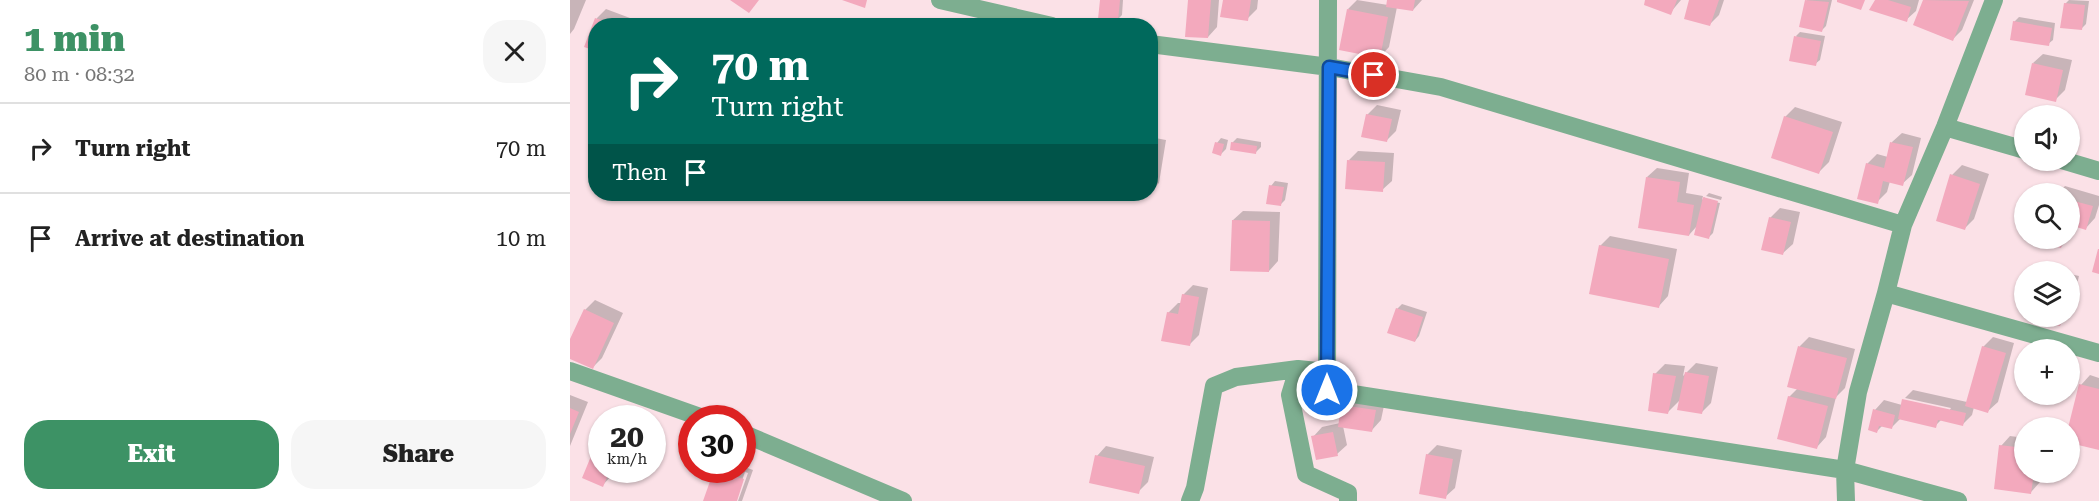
<!DOCTYPE html>
<meta charset="utf-8">
<style>
body{margin:0;font-family:"Roboto Serif",serif;background:#f6f6f6;color:#222;height:100vh;display:flex;flex-direction:column;font-size:22px;white-space:nowrap}
*{box-sizing:border-box;margin:0}
p{font-size:20px;color:#767676}
.icon{flex:none;width:33px;height:33px;fill:none;stroke:currentColor;stroke-width:2;stroke-linecap:round;stroke-linejoin:round}
.map{position:relative;flex:1;overflow:hidden}
.panel{display:flex;flex-direction:column;background:#fff;width:570px}
.panel>*{flex:none}
.top-card{position:absolute;left:18px;top:18px;width:570px;height:183px;border-radius:24px;box-shadow:0 2px 4px #0004;background:#00695c;color:#fff;overflow:hidden}
.buttons{position:absolute;left:1444px;top:105px;display:grid;gap:12px}
.buttons a{display:grid;place-items:center;width:66px;height:66px;border-radius:50%;background:#fff;box-shadow:0 2px 4px #0004;font-size:30px}
.speed{position:absolute;left:18px;top:405px;display:flex;gap:12px;font-size:30px;font-weight:700;text-align:center}
.speed>*{display:grid;place-content:center;width:78px;height:78px;border-radius:50%;background:#fff;box-shadow:0 2px 4px #0004;line-height:1}
.speed small{font-size:15px;font-weight:400}
.speed .limit{border:9px solid #d22;background:#fff;color:#111}
.pin{position:absolute;display:grid;place-items:center;width:51px;height:51px;color:#fff;margin:-26px;border:3px solid #fff;border-radius:50%;box-shadow:0 2px 6px #0007}
.me{position:absolute;width:66px;margin:-33px;rotate:0deg;stroke-linejoin:round;filter:drop-shadow(0 0 4px #0008)}
.turn{display:flex;align-items:center;gap:21px;height:126px;padding:0 24px;font-size:27px}
.turn .icon{width:78px;height:78px;stroke-width:2.5}
.turn b{display:block;font-size:42px;line-height:51px}
.then{display:flex;align-items:center;height:57px;padding:0 24px;background:#0003;gap:12px;font-size:22px}
.round{display:grid;place-items:center;flex:none;width:63px;height:63px;border-radius:24px;background:#f6f6f6}
.summary{display:flex;align-items:center;justify-content:space-between;height:102px;padding:0 24px}
h1{font-size:36px;font-weight:800;line-height:45px;color:#3d9265}
.button{display:flex;gap:12px;margin-top:auto;padding:12px 24px}
.button a{flex:1;height:69px;border-radius:24px;background:#3d9265;color:#fff;font-size:24px;font-weight:800;line-height:69px;text-align:center}
.button a+a{background:#f6f6f6;color:#222}
ul{padding:0;list-style:none}
li{display:flex;align-items:center;gap:18px;height:90px;padding:0 24px;border-top:2px solid #e0e0e0}
li div{flex:1}
li b{display:block;font-size:22px}
li em{font-style:normal}
main{display:flex;flex:1;min-height:0}
.map>svg:first-child{display:block}
.shadow{fill:#0003}
.building{fill:#f3a9bd}
.lines{fill:none;stroke-linecap:round;stroke-linejoin:round}
.minor{stroke:#7dae90;stroke-width:18}
.route-casing{stroke:#114b97;stroke-width:15}
.route{stroke:#1a73e8;stroke-width:10}
</style>
<main>
<section class="panel">
<div class="summary"><div><h1>1 min</h1><p>80 m · 08:32</p></div><a class="round"><svg class="icon" aria-label="close" viewBox="0 0 24 24"><path d="M6 6l12 12M18 6L6 18"/></svg></a></div>
<ul>
<li><svg class="icon" aria-label="right" viewBox="0 0 24 24"><path d="M7 20v-9h11M14 6l5 5-5 5"/></svg><div><b>Turn right</b></div><em>70 m</em></li>
<li><svg class="icon" aria-label="arrive" viewBox="0 0 24 24"><path d="M6 21V4h12l-3 4 3 4H6"/></svg><div><b>Arrive at destination</b></div><em>10 m</em></li>
</ul>
<div class="button"><a>Exit</a><a>Share</a></div>
</section>
<div class="map">
<svg width="1529" height="501" viewBox="0 0 1529 501">
<rect width="100%" height="100%" fill="#fbe1e7"/>
<path class="shadow" d="M0,0h16l-12,29 -4,5z
M531,0h22l-1,15 -5,5z
M619,0h30l-2,27 -9,10z
M654,0h34l-1,9 -10,10z
M787,0l31,5 1,-5h33l-9,10 -16,-3 -8,40 -9,10 -32,-48z
M1077,0h34l-11,13z
M1121,0h33l-5,15 -9,9z
M1237,0h25l-6,26 -5,5 -20,-5z
M1307,0h42l-3,11 -10,9z
M1355,0h49l-12,30 -10,10 -37,-15z
M1499,0l20,1 -3,23 -5,5 -16,-25z
M36,9l40,15 -1,2h-49l-10,20 11,-28z
M1449,17l36,6 -2,17 -5,4 -34,-22z
M1230,32l25,4 -5,24 -5,4 -19,-28z
M1473,54l29,6 -7,30 -10,10 -22,-37z
M580,61h5l-5,29z
M807,105l24,5 -5,21 -9,9 -20,-25z
M1225,107l47,15 -13,40 -10,10 -34,-55z
M1332,133l19,5 -9,37 -10,9 -12,-3 -3,11 -10,10 -10,-38 10,-10 11,3 4,-15z
M580,137l16,3 -7,43 -9,9z
M651,138l7,2 -2,9 -5,5 -4,-11z
M667,138l24,4v5l-5,5 -24,-9z
M788,151l36,2 -2,28 -10,9 -33,-30z
M1392,165l27,9 -15,45 -9,9 -13,-53z
M1087,168l32,5 -3,20 17,3 -1,4 3,-3v3l15,3 -7,30 -5,5 -11,-12 -8,9 -42,-58z
M705,181l13,2 -3,17 -5,5 -9,-19z
M1495,186l34,10v9l-4,13 -9,10 -12,-4 -4,13v-43h-13z
M1139,193l13,4 -1,3 -15,-4z
M224,194h13l-4,4z
M1210,208l20,4 -7,32 -10,9 -13,-35z
M673,211l37,1 -2,49 -9,10 -36,-51z
M1040,236l67,13 -9,47 -9,10 -59,-60z
M1472,238h27l-8,9z
M1500,274l9,2 -9,37z
M623,285l15,3 -9,47 -10,10 -21,-32 10,-10h3l2,-8z
M25,300l28,13 -21,45 -9,9 -23,-10v-15l15,-32z
M832,304l25,8 -8,24 -4,5 -18,-32z
M1468,316h30l-8,9z
M1239,337l46,12 -10,39 -9,9 -10,40 -9,10 -28,-50 9,-9 2,-42z
M1423,337l21,6 -16,59 -10,9 -14,-4 -2,8 -9,9 -21,-5 -7,7 -34,-8 -9,9 -9,-2 -6,6 -2,-21 9,-10 18,5 47,6 2,-3 -46,-10 8,-8 54,12 16,-55z
M1126,363l22,4 -7,36 -10,10 -20,-14 -13,13 -13,-38 10,-10 20,2 -2,10z
M1520,375l9,3v71l-29,-8v-13l11,-43z
M0,395l18,7 -18,44z
M782,396l33,5 -4,19 -9,10 -29,-4 4,19 -10,9 -24,-17 9,-10 18,-4 2,-17z
M32,436v34h13l-3,5 -9,10 -19,-8z
M1440,436l15,2v34h16l-1,10 -9,10 -30,-46z
M867,445l25,5 -7,38 -10,9 -18,-42z
M536,446l48,11 -6,25 -10,10 -41,-36z
M172,466l11,4 -11,31h-4l10,-28 -3,-1 -10,29h-30l11,-31h26z"/>
<path class="building" d="M160,0h29l-10,13z
M272,0h25l-2,8z
M530,0h20l-2,21 -20,-2z
M618,0h23l-3,38 -23,-1z
M653,0h28l-3,21 -28,-4z
M817,0h28l-2,11 -27,-4z
M1075,0h32l-6,15 -27,-10z
M1119,0h30l-9,26 -26,-7z
M1235,0l24,2 -7,30 -23,-5z
M1267,0h28l-4,10 -24,-8z
M1305,0h13l23,7 -4,15 -38,-12z
M1353,0l46,1 -16,40 -40,-16z
M1494,3l21,2 -3,25 -22,-2z
M777,9l41,8 -8,41 -41,-8z
M25,18l21,7 -20,1v25l-12,-4z
M1443,21l39,7 -3,18 -39,-6z
M1224,36l27,5 -5,25 -27,-5z
M1462,63l31,7 -7,32 -31,-7z
M796,114l26,5 -5,23 -26,-5z
M1214,116l49,16 -14,42 -48,-16z
M645,142l9,2 -3,12 -9,-3z
M661,142l26,4 -1,8 -26,-4z
M1320,142l23,5 -10,39 -20,-5 -5,23 -21,-5 9,-36 18,5z
M580,148l7,1 -5,34h-2z
M777,160l38,2 -2,30 -38,-3z
M1380,174l30,10 -15,46 -29,-9z
M1076,177l34,5 -3,20 17,3 -5,31 -51,-8z
M699,185l15,2 -3,19 -15,-2z
M1133,197l15,4 -9,38 -15,-4z
M1500,200l23,6 -7,24 -16,-5z
M1199,217l22,5 -8,33 -22,-5z
M662,220l38,1 -1,51 -39,-1z
M1471,238h23l-3,10 -21,-6z
M1029,245l70,14 -10,49 -70,-14z
M1528,249h1v25l-7,-2z
M612,294l17,3 -9,49 -29,-5 6,-29 11,2z
M826,308l27,9 -8,25 -28,-9z
M14,309l30,14 -21,46 -23,-10v-20z
M1466,316h27l-3,10 -25,-6z
M1228,346l49,12 -11,41 -49,-12z
M1412,346l24,7 -18,60 -23,-7z
M1115,372l24,4 -7,38 -25,-4z
M1083,373l23,3 -8,38 -20,-3z
M1509,384l20,5v61l-29,-7v-15h-2z
M1218,396l40,10 -11,43 -40,-10z
M1332,399l64,14 -3,13 -25,-6 -2,8 -38,-9z
M771,405l35,5 -4,22 -34,-5z
M0,408l9,4 -9,22z
M1303,409l22,6 -3,14 -13,-3 -2,7 -9,-3z
M31,432l1,38h8l-7,17 -21,-9z
M763,432l5,24 -22,4 -5,-24z
M1429,445l26,3v24h9l-3,22 -37,-5z
M856,454l27,5 -7,40 -27,-5z
M525,455l50,11 -6,28 -50,-11z
M144,470l30,9 -7,22h-34z"/>
<g class="lines">
<path class="minor" d="M370,0l112,26
M758,0l-1,390 518,80 113,31
M580,44l179,23 112,20 462,138
M1375,127l80,23
M1492,160l37,11
M1316,293l213,60
M0,371l133,47
M757,372l-29,-3 -8,26 16,79 42,19v8
M172,433l161,68
M620,501l5,-13 19,-102 22,-9 62,-8
M1276,501l-1,-31 13,-78 28,-99 17,-68 42,-98 49,-127"/>
</g>
<g class="lines">
<defs>
<path id="route" d="M757,390l2,-323 45,8"/>
</defs>
<use href="#route" class="route-casing"/>
<use href="#route" class="route"/>
</g>
</svg>
<div class="buttons">
<a><svg class="icon" aria-label="sound" viewBox="0 0 24 24"><path d="M4 9h4l5-4v14l-5-4H4zM17 9q2 3 0 6"/></svg></a>
<a><svg class="icon" aria-label="search" viewBox="0 0 24 24"><circle cx="10" cy="10" r="6"/><path d="M15 15l6 6"/></svg></a>
<a><svg class="icon" aria-label="layers" viewBox="0 0 24 24"><path d="M12 4l9 5-9 5-9-5zM3 14l9 5 9-5"/></svg></a>
<a>+</a>
<a>−</a>
</div>
<div class="speed"><div>20<small>km/h</small></div><div class="limit">30</div></div>
<div class="pin" style="left:804px;top:75px;background:#d93025"><svg class="icon" aria-label="arrive" viewBox="0 0 24 24"><path d="M6 21V4h12l-3 4 3 4H6"/></svg></div>
<svg class="me" style="left:757px;top:390px" viewBox="-20 -20 40 40"><circle r="17" fill="#1a73e8" stroke="#fff" stroke-width="3"/><path d="M0-11L8 9 0 5-8 9z" fill="#fff"/></svg>
<div class="top-card">
<div class="turn"><svg class="icon" aria-label="right" viewBox="0 0 24 24"><path d="M7 20v-9h11M14 6l5 5-5 5"/></svg><div><b>70 m</b>Turn right</div></div>
<div class="then">Then<svg class="icon" aria-label="arrive" viewBox="0 0 24 24"><path d="M6 21V4h12l-3 4 3 4H6"/></svg></div>
</div>
</div>
</main>
